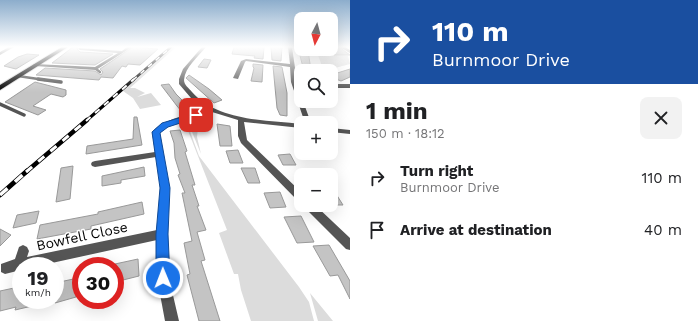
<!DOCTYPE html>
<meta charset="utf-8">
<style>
body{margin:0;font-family:"Work Sans",sans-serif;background:#f2f2f2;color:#202124;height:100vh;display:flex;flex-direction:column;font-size:15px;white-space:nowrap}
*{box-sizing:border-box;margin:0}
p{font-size:13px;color:#757577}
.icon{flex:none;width:22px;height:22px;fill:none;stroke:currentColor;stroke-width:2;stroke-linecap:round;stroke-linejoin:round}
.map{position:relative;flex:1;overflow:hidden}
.panel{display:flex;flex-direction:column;background:#fff;width:348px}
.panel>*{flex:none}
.top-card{background:#1a4fa0;color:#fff;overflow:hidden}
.needle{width:26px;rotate:186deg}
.controls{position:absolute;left:294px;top:12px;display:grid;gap:8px}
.controls a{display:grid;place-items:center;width:44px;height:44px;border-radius:8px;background:#fff;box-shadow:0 4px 16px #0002;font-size:20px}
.speed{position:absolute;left:12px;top:257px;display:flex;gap:8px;font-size:20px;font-weight:700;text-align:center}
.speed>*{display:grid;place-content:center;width:52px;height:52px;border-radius:50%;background:#fff;box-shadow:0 4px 16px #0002;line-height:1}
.speed small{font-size:10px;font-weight:400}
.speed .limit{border:6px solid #d22;background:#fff;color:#111}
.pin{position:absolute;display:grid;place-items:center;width:34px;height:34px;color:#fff;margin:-17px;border-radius:8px;box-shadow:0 2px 6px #0006}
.me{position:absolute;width:44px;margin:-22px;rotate:359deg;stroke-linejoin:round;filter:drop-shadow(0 0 3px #0008)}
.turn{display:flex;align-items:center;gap:14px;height:84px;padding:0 16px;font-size:18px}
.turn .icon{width:52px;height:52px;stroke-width:2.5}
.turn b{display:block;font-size:28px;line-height:34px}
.round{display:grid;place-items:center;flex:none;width:42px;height:42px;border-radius:8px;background:#f2f2f2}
.overview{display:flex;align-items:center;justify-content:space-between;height:68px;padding:0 16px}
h1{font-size:24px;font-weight:700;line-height:30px}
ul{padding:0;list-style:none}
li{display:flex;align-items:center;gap:12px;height:52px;padding:0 16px}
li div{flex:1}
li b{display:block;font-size:15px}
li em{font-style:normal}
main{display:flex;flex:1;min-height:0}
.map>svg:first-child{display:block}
.green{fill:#dcdcdc}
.building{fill:#c4c4c4;stroke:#999}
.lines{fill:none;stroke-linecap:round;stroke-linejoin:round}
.primary-casing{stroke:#dbdbdb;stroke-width:2}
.service-far1{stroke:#555;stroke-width:2.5}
.service{stroke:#555;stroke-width:3.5}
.minor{fill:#555;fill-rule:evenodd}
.primary{fill:#000;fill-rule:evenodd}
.rail-far3-casing{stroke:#000;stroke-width:2.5}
.rail-far2-casing{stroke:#000;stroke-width:3}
.rail-far1-casing{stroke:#000;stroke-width:4.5}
.rail-casing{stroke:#000;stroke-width:5}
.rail-far3{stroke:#fff;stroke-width:1.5;stroke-dasharray:5;stroke-linecap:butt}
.rail-far2{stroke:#fff;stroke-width:2;stroke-dasharray:6;stroke-linecap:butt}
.rail-far1{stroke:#fff;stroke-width:3;stroke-dasharray:8;stroke-linecap:butt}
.rail{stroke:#fff;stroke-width:3.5;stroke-dasharray:10;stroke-linecap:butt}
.route{fill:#1a73e8;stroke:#114b97}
.labels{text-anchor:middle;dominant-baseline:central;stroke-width:3;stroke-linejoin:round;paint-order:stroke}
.near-street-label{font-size:14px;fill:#000;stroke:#fff}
</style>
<main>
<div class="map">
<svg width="350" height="321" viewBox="0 0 350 321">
<rect width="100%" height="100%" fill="#fff"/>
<path class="green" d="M173,47h3l-46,41h5l10,5 -8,4 14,-4 10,12 -21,4 -7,-11 -10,-7z
M318,55l30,1 2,8 -19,5 -9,-3z
M199,118l-2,19 4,17 -13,-32z
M185,123h2l12,33 100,131 10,15 5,19h-63l-10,-31 -3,-16h-4l-15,-41 8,-3z
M310,293l23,28h-15z"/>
<path class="building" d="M73,47h5l-1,2 3,3 33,2 -18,11 -43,-2z
M133,47l25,2 -18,16 -12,-1 -2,3 -4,-1 -9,12 -12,-1 -2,3 -63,-5 9,-7 50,3 6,4 2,-3 -3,-3z
M234,47h30l-1,12 -9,-1 1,-2 -23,-2z
M271,47l11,1 -1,13 -9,-1z
M331,47h8l11,8h-16l-5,-6h2z
M298,48l10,2 3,21h-7z
M27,54l12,1 -23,14 -12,-3 14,-9z
M204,59l7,1 -4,8 -9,-1z
M253,64l10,1 -1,17 -11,-1 3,-13 -1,-1z
M273,66l9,1 5,26v23l-7,-1 -3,-7z
M350,69v8l-9,4 -10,-4v-2z
M189,75l20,14 13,11 -8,3 -28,-25z
M35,82l31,8v5l-3,2 -12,-3 -18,12 13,4 -8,5 -33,-13z
M169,84l7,10 15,15 -9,3 -5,-6 -16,-21z
M134,117h3l5,28 -56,9 1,-8 46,-7z
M217,124l13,2 2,20h-12z
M180,130l7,21 -2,1 10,33h-3l7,21h-2l9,24 -9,2 8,28 -4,1 19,60h-21l-12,-46 3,-1 -6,-31 8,-2 -10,-48h3l-7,-18 2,-1 -5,-16 -1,-15 -4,-12z
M238,150l5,13h-13l-4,-12z
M290,154l6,11h-13l-5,-10z
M73,166l-3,33 -14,3 5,-34z
M144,167l1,9 -24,4v3l-19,3v-10z
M241,168h14l5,15h-12z
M331,186l12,19h-12z
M280,192l6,15 -16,1 -6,-15z
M142,202l2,12 -53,12v3l-54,10 3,-14 58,-11v-2z
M39,211l-3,12 -23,5 4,-13z
M301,216l13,26 -17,1 -13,-26z
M0,229l11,6 -11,11z
M329,245l21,36v18l-12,-24 -8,1 -17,-30z
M138,259l1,17 -24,6v-18z
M78,278l-2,19 -21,6v-20z
M14,288l-1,2 8,-1v11h24v3l-30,7 1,-3 -16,4v-20z"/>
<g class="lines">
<defs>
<path id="primary" d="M62,47h6l-68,43v-5z"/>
</defs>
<use href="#primary" class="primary-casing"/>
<path class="service-far1" d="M96,69l4,3
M18,76l27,4"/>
<path class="service" d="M38,79l23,3
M0,104l24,11"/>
<path class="minor" d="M9,47h5l-14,8v-3z
M127,47h5l-36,23 -61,-4 -2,-1 2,-1 60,3 23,-14 -38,-3 -2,-1 1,-1 43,3z
M202,47h4c-8,10 -21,20 -22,33 0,5 5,8 8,12 26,29 73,28 109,32v4l-57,-6 3,18 54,52v10l-3,-1 -57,-58 -3,-7v-16l-26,-8 -45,15 -7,6 9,55 -2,46 2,44 10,43h-14l-8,-43v-38l-119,26h-17v4l-16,4 -4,-2v-8l14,-5 4,-12 4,-2 4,2 2,4 -2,6 130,-27 4,-42 -5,-31 -61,10 -3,-1 -1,-2 1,-2 3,-1 60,-9 -3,-20c11,-13 39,-18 55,-23l-16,-11 -12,-14v-5l4,-10z
M288,47h4l5,35 4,12v7h2l8,22h-6l-14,-41 -1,-15 -44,-6 -1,1 -7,17 -5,-1 8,-17 5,-2 44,5z
M340,47h5l5,3v3z
M331,84h19v4h-19z
M331,128l19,2v4l-19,-2z
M303,205h12l35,33v12l-4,-1 -41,-41z"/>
<use href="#primary" class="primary"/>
<defs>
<path id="rail-far3" d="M133,80l38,-33"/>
<path id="rail-far2" d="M86,121l48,-42"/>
<path id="rail-far1" d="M26,172l61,-52"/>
<path id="rail" d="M0,195l27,-24"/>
</defs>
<use href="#rail-far3" class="rail-far3-casing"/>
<use href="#rail-far2" class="rail-far2-casing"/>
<use href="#rail-far1" class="rail-far1-casing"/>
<use href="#rail" class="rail-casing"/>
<use href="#rail-far3" class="rail-far3"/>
<use href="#rail-far2" class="rail-far2"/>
<use href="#rail-far1" class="rail-far1"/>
<use href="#rail" class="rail"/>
</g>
<linearGradient id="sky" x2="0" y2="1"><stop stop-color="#8cadcc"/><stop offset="0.51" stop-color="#fff"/><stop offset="1" stop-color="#fff" stop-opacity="0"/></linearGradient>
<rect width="350" height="92" fill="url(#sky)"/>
<path class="route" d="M196,113h3v4l-31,10 -8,6 10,55 -2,46 2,44 -2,5 -5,2 -5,-2 -2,-5v-44l4,-46 -8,-56 10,-9z"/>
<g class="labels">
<g class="near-street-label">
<text transform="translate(82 236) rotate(-12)">Bowfell Close</text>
</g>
</g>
</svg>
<div class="controls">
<a><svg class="needle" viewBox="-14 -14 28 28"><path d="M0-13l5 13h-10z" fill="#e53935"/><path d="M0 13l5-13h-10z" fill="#757577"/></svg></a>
<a><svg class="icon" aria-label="search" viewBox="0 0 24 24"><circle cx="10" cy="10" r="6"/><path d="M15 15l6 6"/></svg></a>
<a>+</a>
<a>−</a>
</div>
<div class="speed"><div>19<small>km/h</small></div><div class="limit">30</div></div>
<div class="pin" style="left:196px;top:115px;background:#d93025"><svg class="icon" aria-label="arrive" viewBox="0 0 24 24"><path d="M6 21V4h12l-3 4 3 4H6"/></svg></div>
<svg class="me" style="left:163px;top:278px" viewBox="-20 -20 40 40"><circle r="17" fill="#1a73e8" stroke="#fff" stroke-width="3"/><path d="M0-11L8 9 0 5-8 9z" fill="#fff"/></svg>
</div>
<section class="panel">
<div class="top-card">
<div class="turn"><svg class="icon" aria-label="right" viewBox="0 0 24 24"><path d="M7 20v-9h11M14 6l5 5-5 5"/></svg><div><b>110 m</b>Burnmoor Drive</div></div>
</div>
<div class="overview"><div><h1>1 min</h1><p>150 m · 18:12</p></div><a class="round"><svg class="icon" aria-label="close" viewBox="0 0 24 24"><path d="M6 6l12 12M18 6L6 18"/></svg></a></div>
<ul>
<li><svg class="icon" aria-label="right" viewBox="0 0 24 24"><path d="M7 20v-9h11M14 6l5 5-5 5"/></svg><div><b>Turn right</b><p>Burnmoor Drive</p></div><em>110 m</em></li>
<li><svg class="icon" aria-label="arrive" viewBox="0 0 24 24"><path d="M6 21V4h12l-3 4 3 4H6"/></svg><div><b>Arrive at destination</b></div><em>40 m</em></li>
</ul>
</section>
</main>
